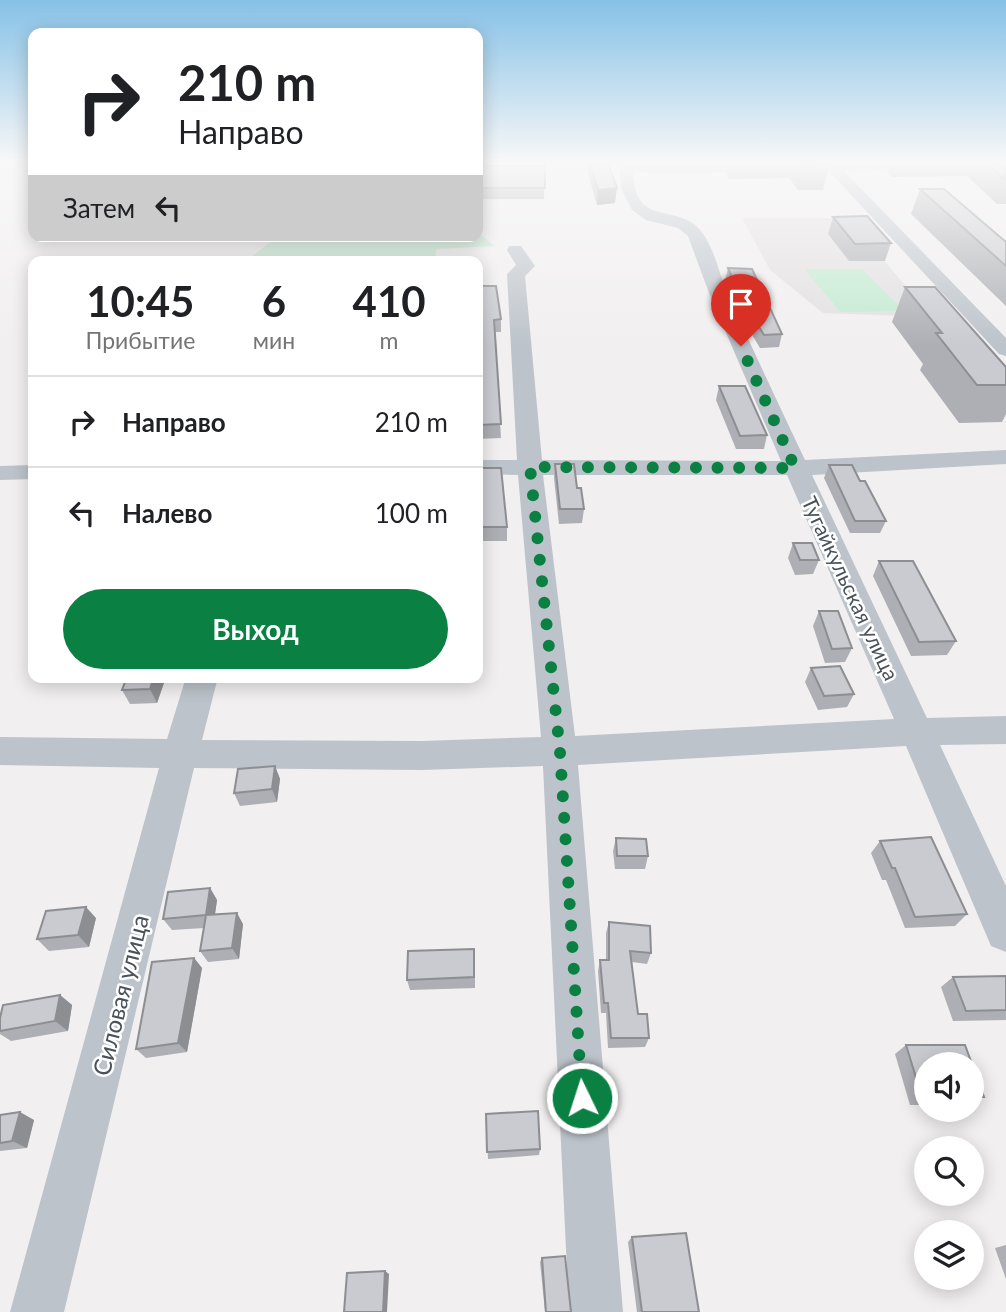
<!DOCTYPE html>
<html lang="ru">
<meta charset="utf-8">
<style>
body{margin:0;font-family:Lato,sans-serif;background:#f2f2f2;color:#202124;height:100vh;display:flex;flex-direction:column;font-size:26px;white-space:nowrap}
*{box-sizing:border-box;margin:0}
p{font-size:23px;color:#757577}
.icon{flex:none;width:38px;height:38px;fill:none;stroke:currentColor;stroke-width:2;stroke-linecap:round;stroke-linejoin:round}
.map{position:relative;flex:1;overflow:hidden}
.side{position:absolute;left:28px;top:256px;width:455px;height:427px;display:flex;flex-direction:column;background:#fff;border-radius:14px;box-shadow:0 4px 18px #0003}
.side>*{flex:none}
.hud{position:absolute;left:28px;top:28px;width:455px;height:214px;border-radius:14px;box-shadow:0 4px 18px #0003;background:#fff;color:#202124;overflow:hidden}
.buttons{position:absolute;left:914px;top:1052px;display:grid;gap:14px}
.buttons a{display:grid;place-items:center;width:70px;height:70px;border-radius:50%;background:#fff;box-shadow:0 4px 18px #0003;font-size:35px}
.pin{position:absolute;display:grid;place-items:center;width:60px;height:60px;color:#fff;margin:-72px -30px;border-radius:50% 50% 50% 0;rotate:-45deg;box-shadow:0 0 7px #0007}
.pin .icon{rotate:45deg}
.me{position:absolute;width:77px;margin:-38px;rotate:356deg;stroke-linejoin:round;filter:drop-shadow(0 0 5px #0008)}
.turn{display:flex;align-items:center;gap:24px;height:147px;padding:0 35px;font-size:32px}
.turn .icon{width:91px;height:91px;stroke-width:2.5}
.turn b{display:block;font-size:49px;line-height:60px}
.then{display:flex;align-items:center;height:66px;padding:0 35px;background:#0003;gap:14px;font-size:26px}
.eta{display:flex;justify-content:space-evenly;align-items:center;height:119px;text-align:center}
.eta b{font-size:42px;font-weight:700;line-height:49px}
.action{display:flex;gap:14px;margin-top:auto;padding:14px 35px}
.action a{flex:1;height:80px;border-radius:42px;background:#0b8043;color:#fff;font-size:28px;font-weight:700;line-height:80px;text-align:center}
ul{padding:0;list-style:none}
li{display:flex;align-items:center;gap:21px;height:91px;padding:0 35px;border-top:2px solid #e0e0e0}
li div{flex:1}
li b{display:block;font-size:26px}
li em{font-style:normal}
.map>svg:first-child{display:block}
.education{fill:#e2e0e0}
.green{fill:#c1ead0}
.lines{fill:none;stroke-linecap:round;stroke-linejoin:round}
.minor{fill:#bcc3ca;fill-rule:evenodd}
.wall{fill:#adafb4}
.shaded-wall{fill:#8d8e92}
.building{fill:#c9cbd1;stroke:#8d8e92;stroke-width:2}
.route{stroke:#0b8043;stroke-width:12;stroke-dasharray:0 21.6}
.labels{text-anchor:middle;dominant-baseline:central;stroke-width:5;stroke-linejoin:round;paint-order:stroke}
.street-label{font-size:21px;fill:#49525a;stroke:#fff}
.near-street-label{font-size:24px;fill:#49525a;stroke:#fff}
</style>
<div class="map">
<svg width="1006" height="1312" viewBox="0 0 1006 1312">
<rect width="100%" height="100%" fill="#f1efef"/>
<path class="education" d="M742,218h106l84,99 -109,-4 -53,-43z"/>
<path class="green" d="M478,232l16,14 -57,3 -3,12h-188l24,-19 100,-6h108z
M804,269h58l42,42 -63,1z"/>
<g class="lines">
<path class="minor" d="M617,163h22l11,3 287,-3 2,2 -7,4 -88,2 162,167v18l-7,-2 -170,-183 -179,3 -16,-4c-3,59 45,32 67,61 14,18 18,43 27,64 25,55 51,110 77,165l201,-10v14l-194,11 115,243 79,-2v28l-66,1 66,141v66l-15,-6 -85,-200 -328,19 45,547h-54l-26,-546 -121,4 -228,-2 -130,544h-54l149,-544 -159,-3v-28l167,2 19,-62h32l-16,63 220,1 119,-4 -23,-262 -40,-1v-14h39l-10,-186 9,-9 -9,-15 2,-4h12l14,20 -10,10 17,184 239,1 -72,-168 -21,-57 -10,-8 -32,-8 -14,-10 -11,-22 -1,-22zM543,475h244l107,244 -319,17z
M33,465v14l-33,1v-14z"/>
</g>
<path class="wall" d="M585,163h23l7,40 -18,2z
M729,163h98l3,2 -7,25h-25l-9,-12 -60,1 -2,-4z
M891,163h115v41h-9l-30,-28 -75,1 -5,-4z
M478,166h67l-1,33h-66z
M920,189l86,53v64l-95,-92z
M833,217l58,26 -6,18h-36l-21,-27z
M728,268l54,66 -3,13 -19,1 -21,-35 -14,-32z
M478,286l23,33v13h-6l6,106 -23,1z
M905,287l101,80v47l-4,8 -43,1 -39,-53 3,-6 -31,-42z
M719,386l48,49 -3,14h-28l-20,-49z
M555,464l22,24 7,21 -2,14 -23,1 -5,-46z
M829,465l31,16 26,40 -6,12h-30l-26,-55z
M478,468l29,59v14h-29z
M793,543l26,17 -6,14 -18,1 -7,-17z
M879,561l77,80 -9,14 -36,1 -38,-80z
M819,611l33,37 -7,14 -20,1 -12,-37z
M811,668l43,26 -7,13 -29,3 -13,-28z
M127,677h39l-9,26 -27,1 -8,-14z
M275,766l5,13 -3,23 -37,4 -6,-13z
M616,838l32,18 -3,13h-30l-2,-18z
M880,841l87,73 -12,12 -50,2 -19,-48h-4l-11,-27z
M210,888l7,12 -2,15 28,9 -4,35 -31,3 -8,-11 4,-23 -32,2 -9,-11z
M96,918l-7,29 -40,4 -12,-12z
M609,922l42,31 -4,11 -15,-2 6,52 11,24 -4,9 -37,1 -2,-35h-5l-3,-42 2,-11h6v-27z
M194,958l8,10 -15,84 -41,6 -10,-9z
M475,960v28l-65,2 -3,-10z
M1006,976v44l-53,1 -12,-34 12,-10z
M60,995l12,10 -4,26 -57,10 -11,-7v-16z
M906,1045h59l19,52 -13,7v-40h-45v41h-16l-15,-51z
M486,1114l54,35 -1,6 -51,4z
M0,1115l34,5 -7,28 -27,3z
M632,1237l67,75h-62l-9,-70z
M1006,1245v34l-11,-31z
M542,1258l29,54h-26l-5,-50z"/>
<path class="shaded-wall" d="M617,188l-2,15 -18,2 1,-15z
M154,677h12l-9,26 -7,-14z
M275,766l5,13 -3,23 -5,-13z
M210,888l7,12 -4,27 -7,-12z
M86,907l10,11 -7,29 -11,-12z
M237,913l6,11 -4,35 -7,-11z
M194,958l8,10 -15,84 -9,-9z
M60,995l12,10 -4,26 -13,-10z
M20,1112l14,8 -7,28 -15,-7z
M385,1271l4,3 -2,38h-4z"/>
<path class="building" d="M590,163h18l9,25 -19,2z
M802,163h25l3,2 -26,1z
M986,163h11l9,7v10z
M478,166h67v22h-67z
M920,189h24l62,53v24z
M867,216l24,27 -36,1 -22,-27z
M728,268l24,1 30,65 -18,1 -22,-35z
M478,286h18l5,33 -7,1 7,104 -23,1z
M905,287h30l71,80v18h-29l-41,-52h6z
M719,386h26l22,49 -27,1z
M555,464h19l3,24h4l3,21h-24z
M829,465h23l8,16h5l21,40h-31z
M478,468h23l6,59h-29z
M793,543h19l7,17h-19z
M879,561h34l43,80 -37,1z
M819,611h19l14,37 -20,1z
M840,666l14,28 -30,2 -13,-28z
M127,677h27l-4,12 -28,1z
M275,766l-3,23 -38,4 4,-24z
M931,837l36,77 -52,3 -20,-49h-3l-12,-27z
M616,838l30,1 2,17h-31z
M210,888l-4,27 -43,4 5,-27z
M86,907l-8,28 -41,4 9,-28z
M237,913l-5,35 -32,3 6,-36z
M609,922l41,4 1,27 -21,-2 8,63h9l2,24h-38l-3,-35h-4l-4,-43h9z
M474,949v28l-67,3 1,-29z
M194,958l-16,85 -42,6 16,-87z
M1006,976v34l-40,1 -13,-34z
M60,995l-5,26 -55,10v-13l3,-13z
M906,1045h59l19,52h-13v-33h-45v33h-4z
M538,1111l2,38 -53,3 -1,-38z
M20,1112l-8,29 -12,2v-28z
M686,1233l13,79h-57l-10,-75z
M565,1256l6,56h-25l-4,-54z
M385,1271l-2,41h-39l3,-39z"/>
<linearGradient id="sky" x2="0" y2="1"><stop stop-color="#86c1e6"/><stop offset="0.47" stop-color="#f9f8f8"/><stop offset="1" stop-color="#f9f8f8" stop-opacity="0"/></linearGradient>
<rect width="1006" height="346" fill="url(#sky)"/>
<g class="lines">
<path class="route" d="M582,1098l-22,-346 -30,-285 265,1 -54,-122"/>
</g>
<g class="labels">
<g class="street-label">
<text transform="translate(851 588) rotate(65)">Тугайкульская улица</text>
</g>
<g class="near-street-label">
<text transform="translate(120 995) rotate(-76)">Силовая улица</text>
</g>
</g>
</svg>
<div class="buttons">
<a><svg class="icon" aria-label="sound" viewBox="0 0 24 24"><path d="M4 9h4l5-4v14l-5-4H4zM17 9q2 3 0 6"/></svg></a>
<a><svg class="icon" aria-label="search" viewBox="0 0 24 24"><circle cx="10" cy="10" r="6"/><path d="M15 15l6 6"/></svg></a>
<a><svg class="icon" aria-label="layers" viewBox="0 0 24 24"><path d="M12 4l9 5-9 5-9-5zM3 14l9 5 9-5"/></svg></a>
</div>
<div class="pin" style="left:741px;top:346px;background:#d93025"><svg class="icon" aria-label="arrive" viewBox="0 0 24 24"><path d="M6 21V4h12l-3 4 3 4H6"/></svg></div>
<svg class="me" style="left:582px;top:1098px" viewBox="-20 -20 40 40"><circle r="17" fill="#0b8043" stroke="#fff" stroke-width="3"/><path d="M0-11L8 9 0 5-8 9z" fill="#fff"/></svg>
<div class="hud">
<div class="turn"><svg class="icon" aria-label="right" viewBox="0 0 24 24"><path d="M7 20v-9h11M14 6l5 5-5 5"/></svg><div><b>210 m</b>Направо</div></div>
<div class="then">Затем<svg class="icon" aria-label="left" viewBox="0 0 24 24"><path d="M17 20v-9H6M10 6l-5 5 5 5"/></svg></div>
</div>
<section class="side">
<div class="eta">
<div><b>10:45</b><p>Прибытие</p></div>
<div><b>6</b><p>мин</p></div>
<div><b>410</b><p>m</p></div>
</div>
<ul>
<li><svg class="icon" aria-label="right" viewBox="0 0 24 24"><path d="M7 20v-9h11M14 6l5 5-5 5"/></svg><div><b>Направо</b></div><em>210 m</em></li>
<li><svg class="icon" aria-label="left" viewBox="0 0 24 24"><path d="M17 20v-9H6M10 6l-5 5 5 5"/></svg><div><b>Налево</b></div><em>100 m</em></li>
</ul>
<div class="action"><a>Выход</a></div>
</section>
</div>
